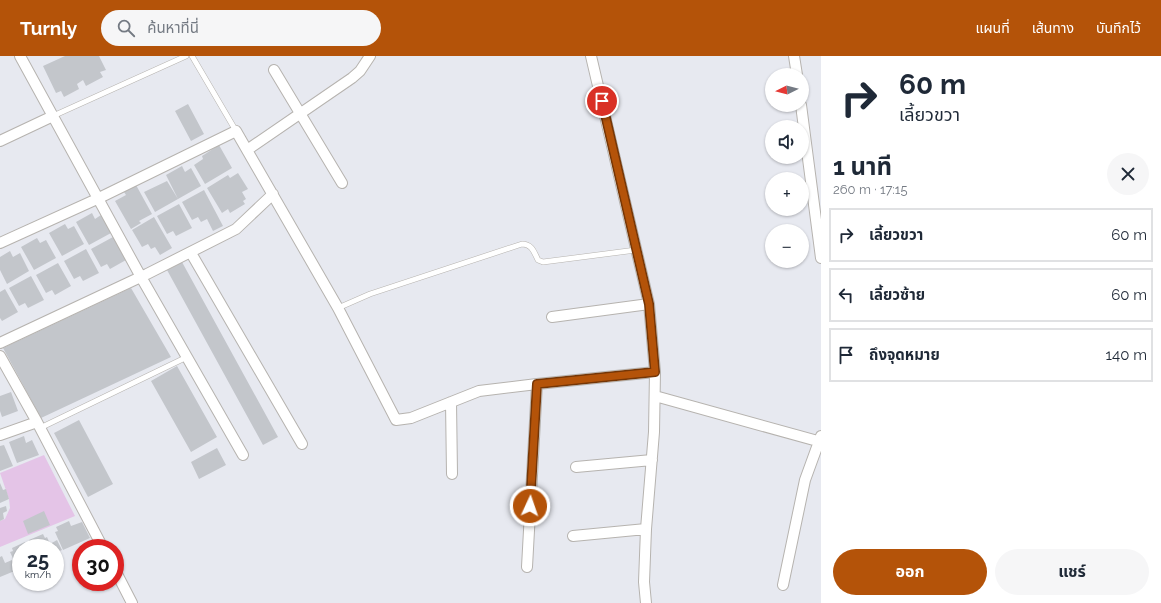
<!DOCTYPE html>
<html lang="th">
<meta charset="utf-8">
<style>
body{margin:0;font-family:Raleway,"Noto Sans Thai",sans-serif;background:#f6f6f7;color:#1f2937;height:100vh;display:flex;flex-direction:column;font-size:15px;white-space:nowrap}
*{box-sizing:border-box;margin:0}
p{font-size:13px;color:#747a83}
.icon{flex:none;width:22px;height:22px;fill:none;stroke:currentColor;stroke-width:2;stroke-linecap:round;stroke-linejoin:round}
.map{position:relative;flex:1;overflow:hidden}
.drawer{display:flex;flex-direction:column;background:#fff;width:340px}
.drawer>*{flex:none}
.banner{background:#fff;color:#1f2937;overflow:hidden}
.needle{width:26px;rotate:264deg}
.fabs{position:absolute;left:765px;top:12px;display:grid;gap:8px}
.fabs a{display:grid;place-items:center;width:44px;height:44px;border-radius:50%;background:#fff;box-shadow:0 1px 3px #0004;font-size:20px}
.speed{position:absolute;left:12px;top:483px;display:flex;gap:8px;font-size:20px;font-weight:700;text-align:center}
.speed>*{display:grid;place-content:center;width:52px;height:52px;border-radius:50%;background:#fff;box-shadow:0 1px 3px #0004;line-height:1}
.speed small{font-size:10px;font-weight:400}
.speed .limit{border:6px solid #d22;background:#fff;color:#111}
.pin{position:absolute;display:grid;place-items:center;width:34px;height:34px;color:#fff;margin:-17px;border:2px solid #fff;border-radius:50%;box-shadow:0 1px 4px #0007}
.me{position:absolute;width:44px;margin:-22px;rotate:3deg;stroke-linejoin:round;filter:drop-shadow(0 0 3px #0008)}
.turn{display:flex;align-items:center;gap:14px;height:84px;padding:0 12px;font-size:18px}
.turn .icon{width:52px;height:52px;stroke-width:2.5}
.turn b{display:block;font-size:28px;line-height:34px}
.round{display:grid;place-items:center;flex:none;width:42px;height:42px;border-radius:21px;background:#f6f6f7}
.headline{display:flex;align-items:center;justify-content:space-between;height:68px;padding:0 12px}
h1{font-size:24px;font-weight:700;line-height:30px}
.action{display:flex;gap:8px;margin-top:auto;padding:8px 12px}
.action a{flex:1;height:46px;border-radius:24px;background:#b45309;color:#fff;font-size:16px;font-weight:700;line-height:46px;text-align:center}
.action a+a{background:#f6f6f7;color:#1f2937}
ul{padding:0;list-style:none}
li{display:flex;align-items:center;gap:12px;height:54px;margin:0 8px 6px;padding:0 4px;border:2px solid #e0e1e3;border-radius:0px}
li div{flex:1}
li b{display:block;font-size:15px}
li em{font-style:normal}
header{display:flex;align-items:center;gap:24px;box-sizing:border-box;height:56px;padding:0 20px;background:#b45309;color:#fff}
header strong{font-size:19px}
nav{display:flex;gap:22px;margin-inline-start:auto;font-size:14px}
.search{width:280px;height:36px;background:#f6f6f7;display:flex;align-items:center;gap:10px;box-sizing:border-box;padding:0 14px;border-radius:22px;color:#747a83;font-size:15px}
main{display:flex;flex:1;min-height:0}
.map>svg:first-child{display:block}
.green{fill:#e4c4e7}
.building{fill:#c3c6cb}
.lines{fill:none;stroke-linecap:round;stroke-linejoin:round}
.service-casing{stroke:#b6b3af;stroke-width:6}
.minor-casing{stroke:#b6b3af;stroke-width:12}
.service{stroke:#fff;stroke-width:5}
.minor{stroke:#fff;stroke-width:10}
.route-casing{stroke:#753606;stroke-width:10}
.route{stroke:#b45309;stroke-width:7}
</style>
<header>
<strong>Turnly</strong>
<div class="search"><svg class="icon" aria-label="search" viewBox="0 0 24 24"><circle cx="10" cy="10" r="6"/><path d="M15 15l6 6"/></svg>ค้นหาที่นี่</div>
<nav><a>แผนที่</a><a>เส้นทาง</a><a>บันทึกไว้</a></nav>
</header>
<main>
<div class="map">
<svg width="821" height="547" viewBox="0 0 821 547">
<rect width="100%" height="100%" fill="#e7e9f0"/>
<path class="green" d="M44,399l31,61 -75,31v-26l5,-2 5,-11 -1,-9 -9,-26z"/>
<path class="building" d="M65,0h34l7,14 -6,2 3,5 -17,9 -3,-6 -6,4 2,5 -15,8 -3,-6 -5,2 -13,-27z
M188,48l16,30 -13,7 -16,-30z
M219,89l13,23 -27,16 -11,-19 9,-6 -1,-3z
M182,110l3,6 6,-4 10,18 -23,13 -12,-24z
M238,117l10,16 -6,3 4,7 -3,2 2,3 -15,9 -2,-4 -6,4 -15,-25 21,-13 2,3z
M167,125l11,18 -23,13 -11,-20z
M136,129l16,29 -13,7 2,2 -10,6 -16,-28 11,-6 -2,-3z
M204,134l19,36 -10,5 -6,-12 -6,3 -3,-5 -6,3 -10,-18z
M179,148l13,24 -16,8 -3,-5 -6,3 -10,-18z
M92,157l3,6 6,-4 10,18 -22,12 -13,-23z
M154,161l18,31 -12,7 -5,-8 -4,2 -3,-5 -6,3 -10,-17z
M65,168l3,5 6,-3 10,18 -22,12 -13,-23z
M113,181l13,23 -16,9 -3,-5 -6,3 -10,-18z
M37,182l3,5 6,-3 10,18 -22,12 -13,-23z
M86,193l13,24 -16,8 -3,-5 -6,3 -10,-18z
M10,195l3,6 7,-4 9,18 -22,13 -7,-14v-13z
M182,206l96,175 -15,8 -96,-175z
M58,207l13,23 -16,9 -3,-5 -6,3 -10,-18z
M31,220l13,24 -16,8 -3,-5 -6,3 -10,-18z
M131,232l40,69 -130,61 -38,-70z
M5,233l13,23 -16,9 -2,-3v-26z
M177,310l40,71 -26,15 -40,-71z
M11,336l7,19 -16,6 -2,-6v-15z
M79,364l34,64 -25,13 -34,-64z
M24,380l2,7 6,-3 7,15 -22,8 -8,-21z
M4,389l9,21 -13,5v-25z
M217,392l9,17 -27,14 -8,-17z
M0,427l3,7 3,-1 3,10 -9,4z
M6,450l1,5 -4,2 1,6 -4,2v-13z
M44,455l6,14 -22,9 -5,-13z
M69,465l2,5 11,-4 8,16 -27,12 -8,-18 3,-1 -2,-4z
M43,478l2,4 2,-1 3,7 7,-4 5,10 -7,3v-5h-34v20l-3,1 -8,-17 3,-1 -1,-3 13,-6 1,4 5,-2 -2,-4z
M2,500l3,7 7,-3 5,10 -17,7v-20z"/>
<g class="lines">
<defs>
<path id="service" d="M192,0l44,75
M53,60l133,-60
M338,252l32,-14 152,-50c10,0 12,8 16,16l5,2 93,-12
M40,372l147,-71"/>
<path id="minor" d="M20,0l121,221 102,178
M591,0l58,248 6,68 -1,60 -8,97 -2,53 2,21
M794,0l3,19
M274,14l68,113
M801,49l20,153
M0,85l53,-25
M247,94l105,-72 8,-7 10,-15
M0,187l97,-44 139,-68 102,177 58,112 15,-2 68,-27 58,-7 118,-12
M191,197l111,191
M552,261l97,-13
M0,287l147,-69 89,-45 37,-35
M0,300l37,66 66,126
M655,340l166,46
M451,346l1,72
M0,379l37,-13
M576,411l76,-7
M573,480l73,-7
M527,511l10,-183
M115,514l17,33
M783,529l22,-105 16,-44"/>
</defs>
<use href="#service" class="service-casing"/>
<use href="#minor" class="minor-casing"/>
<use href="#service" class="service"/>
<use href="#minor" class="minor"/>
</g>
<g class="lines">
<defs>
<path id="route" d="M530,450l7,-122 118,-12 -6,-68 -47,-203"/>
</defs>
<use href="#route" class="route-casing"/>
<use href="#route" class="route"/>
</g>
</svg>
<div class="fabs">
<a><svg class="needle" viewBox="-14 -14 28 28"><path d="M0-13l5 13h-10z" fill="#e53935"/><path d="M0 13l5-13h-10z" fill="#747a83"/></svg></a>
<a><svg class="icon" aria-label="sound" viewBox="0 0 24 24"><path d="M4 9h4l5-4v14l-5-4H4zM17 9q2 3 0 6"/></svg></a>
<a>+</a>
<a>−</a>
</div>
<div class="speed"><div>25<small>km/h</small></div><div class="limit">30</div></div>
<div class="pin" style="left:602px;top:45px;background:#d93025"><svg class="icon" aria-label="arrive" viewBox="0 0 24 24"><path d="M6 21V4h12l-3 4 3 4H6"/></svg></div>
<svg class="me" style="left:530px;top:450px" viewBox="-20 -20 40 40"><circle r="17" fill="#b45309" stroke="#fff" stroke-width="3"/><path d="M0-11L8 9 0 5-8 9z" fill="#fff"/></svg>
</div>
<section class="drawer">
<div class="banner">
<div class="turn"><svg class="icon" aria-label="right" viewBox="0 0 24 24"><path d="M7 20v-9h11M14 6l5 5-5 5"/></svg><div><b>60 m</b>เลี้ยวขวา</div></div>
</div>
<div class="headline"><div><h1>1 นาที</h1><p>260 m · 17:15</p></div><a class="round"><svg class="icon" aria-label="close" viewBox="0 0 24 24"><path d="M6 6l12 12M18 6L6 18"/></svg></a></div>
<ul>
<li><svg class="icon" aria-label="right" viewBox="0 0 24 24"><path d="M7 20v-9h11M14 6l5 5-5 5"/></svg><div><b>เลี้ยวขวา</b></div><em>60 m</em></li>
<li><svg class="icon" aria-label="left" viewBox="0 0 24 24"><path d="M17 20v-9H6M10 6l-5 5 5 5"/></svg><div><b>เลี้ยวซ้าย</b></div><em>60 m</em></li>
<li><svg class="icon" aria-label="arrive" viewBox="0 0 24 24"><path d="M6 21V4h12l-3 4 3 4H6"/></svg><div><b>ถึงจุดหมาย</b></div><em>140 m</em></li>
</ul>
<div class="action"><a>ออก</a><a>แชร์</a></div>
</section>
</main>
